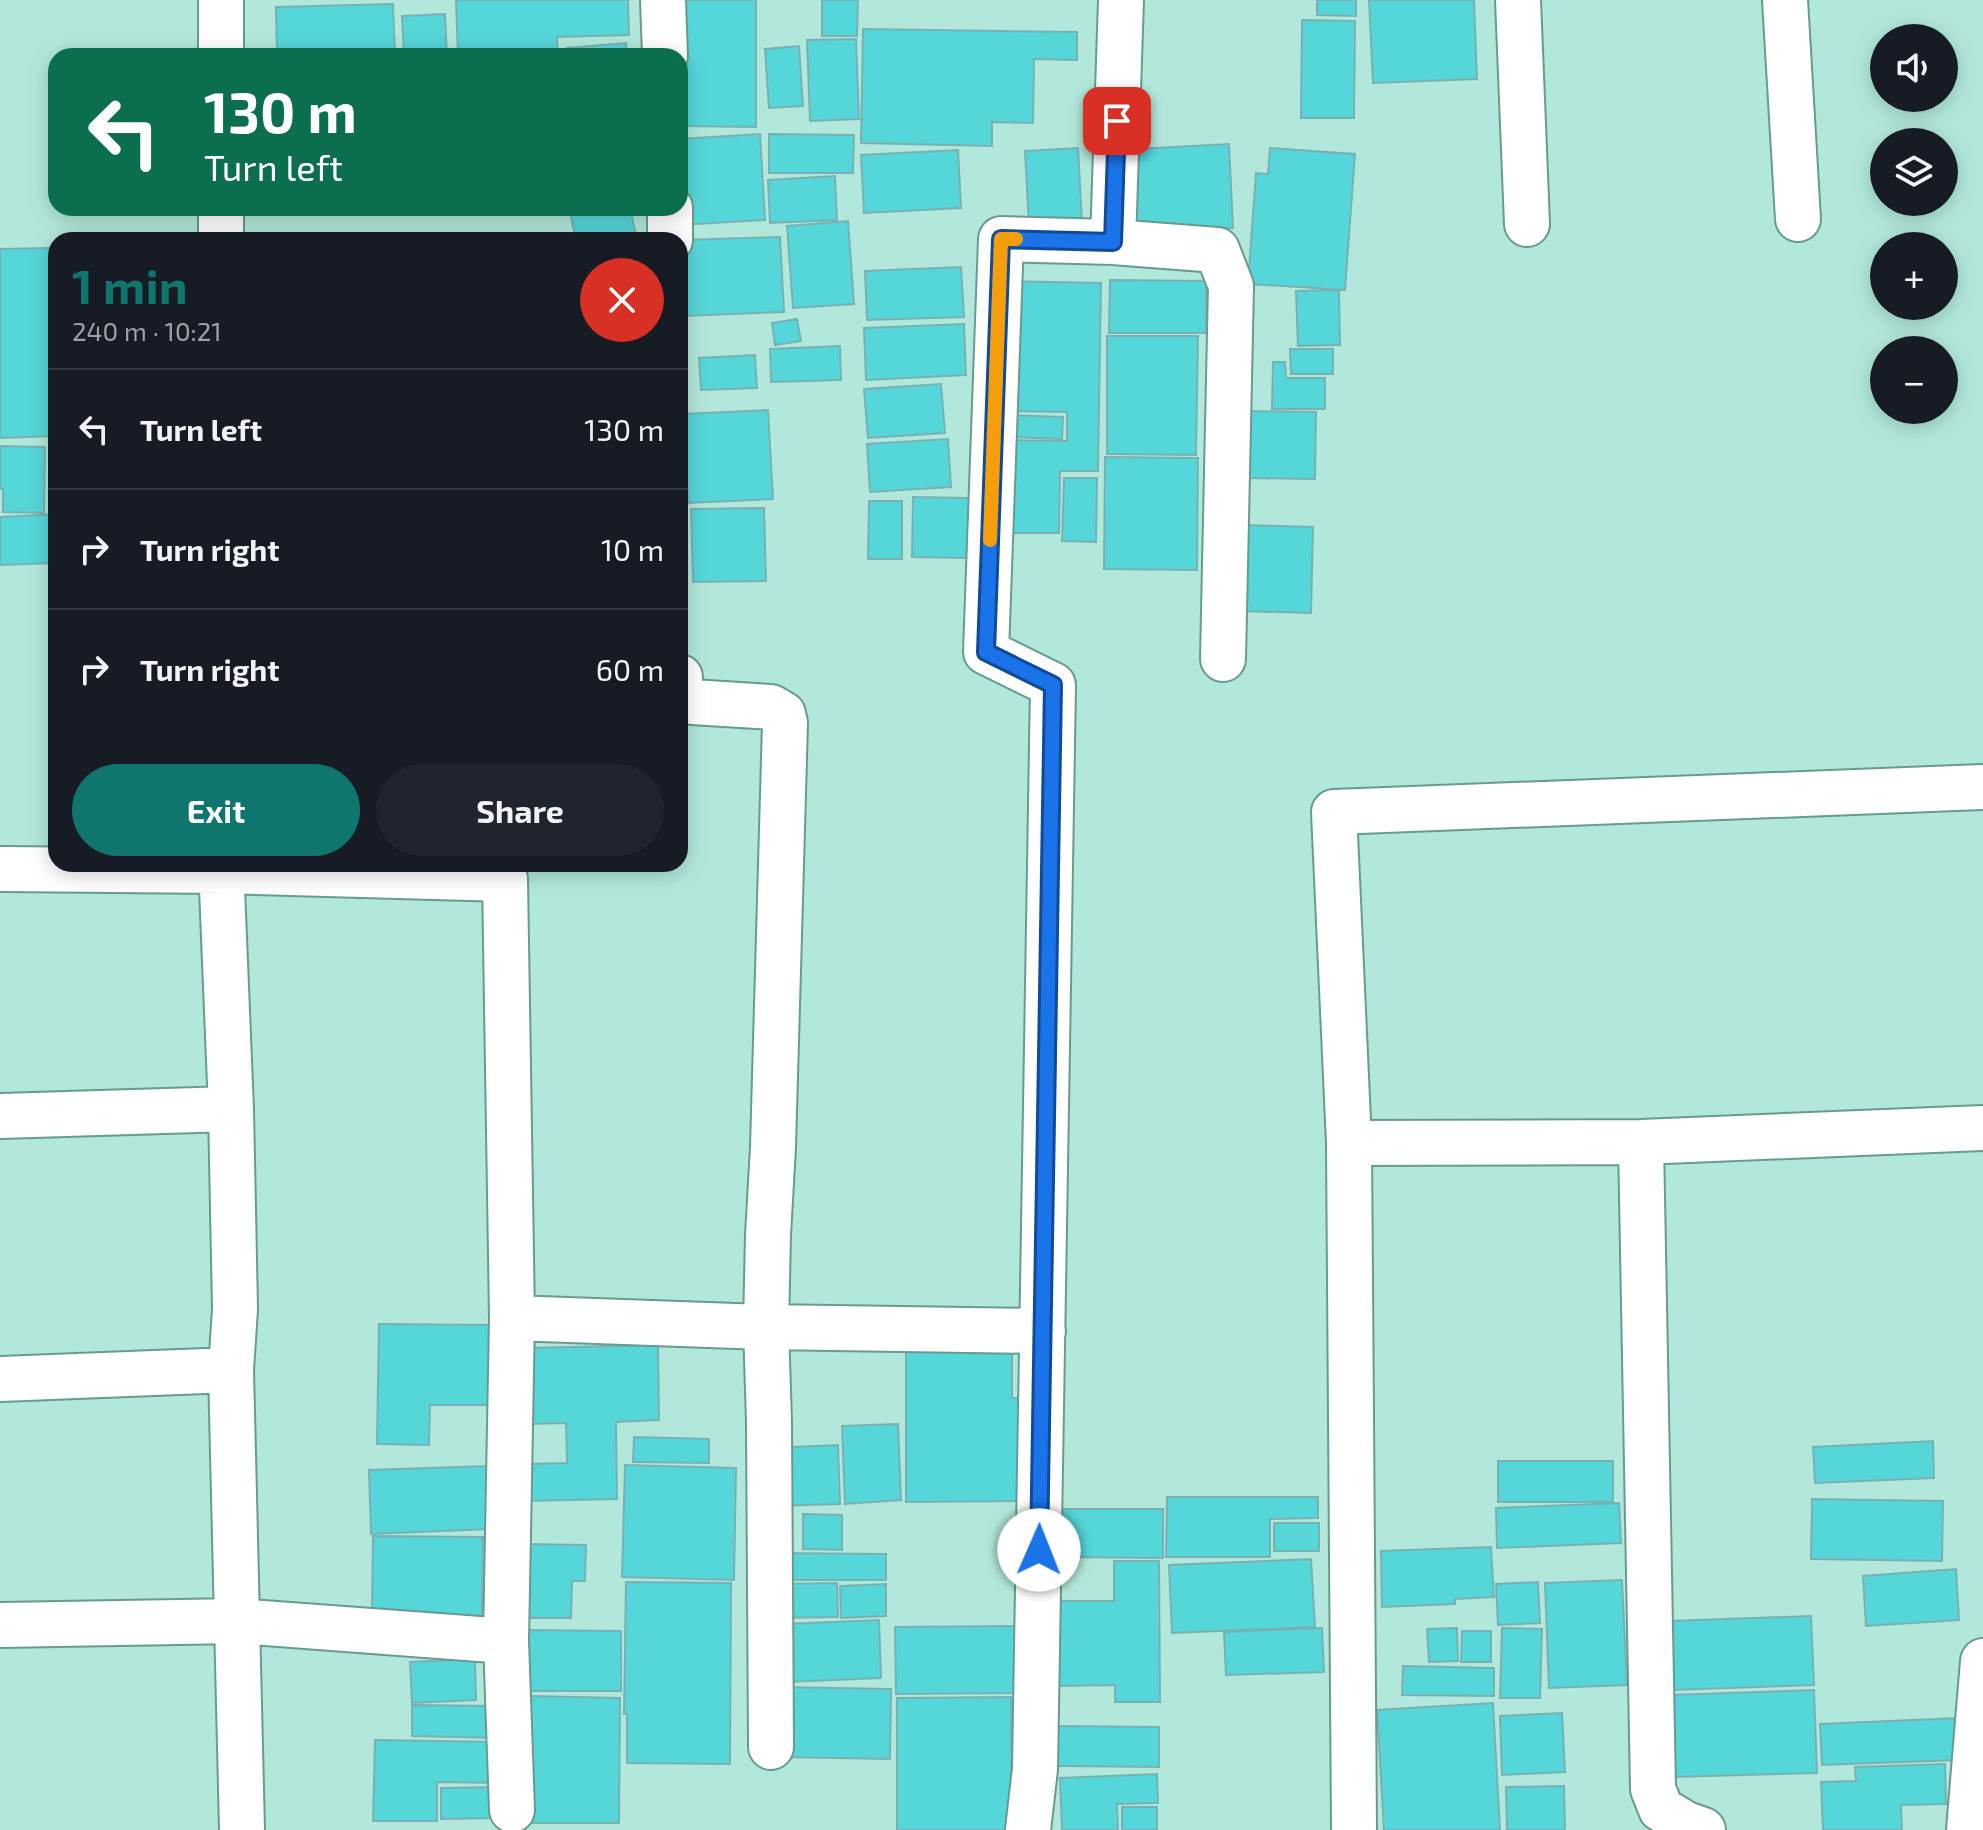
<!DOCTYPE html>
<meta charset="utf-8">
<style>
body{margin:0;font-family:"Exo 2",sans-serif;background:#20242c;color:#f1f3f6;height:100vh;display:flex;flex-direction:column;font-size:30px;white-space:nowrap}
*{box-sizing:border-box;margin:0}
p{font-size:26px;color:#9ea1a6}
.icon{flex:none;width:44px;height:44px;fill:none;stroke:currentColor;stroke-width:2;stroke-linecap:round;stroke-linejoin:round}
.map{position:relative;flex:1;overflow:hidden}
.sheet{position:absolute;left:48px;top:232px;width:640px;height:640px;display:flex;flex-direction:column;background:#171b24;border-radius:24px;box-shadow:0 4px 20px #0003}
.sheet>*{flex:none}
.guide{position:absolute;left:48px;top:48px;width:640px;height:168px;border-radius:24px;box-shadow:0 4px 20px #0003;background:#0b6e4f;color:#fff;overflow:hidden}
.tools{position:absolute;left:1870px;top:24px;display:grid;gap:16px}
.tools a{display:grid;place-items:center;width:88px;height:88px;border-radius:50%;background:#171b24;box-shadow:0 4px 20px #0003;font-size:40px}
.pin{position:absolute;display:grid;place-items:center;width:68px;height:68px;color:#fff;margin:-34px;border-radius:16px;box-shadow:0 4px 12px #0006}
.me{position:absolute;width:88px;margin:-44px;rotate:1deg;stroke-linejoin:round;filter:drop-shadow(0 0 6px #0008)}
.turn{display:flex;align-items:center;gap:28px;height:168px;padding:0 24px;font-size:36px}
.turn .icon{width:104px;height:104px;stroke-width:2.5}
.turn b{display:block;font-size:56px;line-height:68px}
.round{display:grid;place-items:center;flex:none;width:84px;height:84px;border-radius:42px;background:#20242c}
.summary{display:flex;align-items:center;justify-content:space-between;height:136px;padding:0 24px}
h1{font-size:48px;font-weight:700;line-height:60px;color:#0f766e}
.action{display:flex;gap:16px;margin-top:auto;padding:16px 24px}
.action a{flex:1;height:92px;border-radius:48px;background:#0f766e;color:#fff;font-size:32px;font-weight:700;line-height:92px;text-align:center}
.action a+a{background:#20242c;color:#f1f3f6}
ul{padding:0;list-style:none}
li{display:flex;align-items:center;gap:24px;height:120px;padding:0 24px;border-top:2px solid #363941}
li div{flex:1}
li b{display:block;font-size:30px}
li em{font-style:normal}
.map>svg:first-child{display:block}
.building{fill:#55d6d9;stroke:#79b1b2;stroke-width:2}
.lines{fill:none;stroke-linecap:round;stroke-linejoin:round}
.minor-casing{stroke:#679b8e;stroke-width:48}
.minor{stroke:#fff;stroke-width:44}
.route-casing{stroke:#114b97;stroke-width:20}
.route{stroke:#1a73e8;stroke-width:14}
.slow{stroke:#f59e0b;stroke-width:14}
</style>
<div class="map">
<svg width="1983" height="1830" viewBox="0 0 1983 1830">
<rect width="100%" height="100%" fill="#b2e8db"/>
<path class="building" d="M456,0h172l1,35 -72,2 1,19h-100z
M670,0h86v127l-76,-1v-70z
M822,0h36l-1,36h-35z
M1317,0h39v16l-39,-1z
M1369,0h105l3,79 -104,4z
M393,4l2,52h-118l-1,-49z
M445,14l2,42h-43l-2,-40z
M1302,20l53,1 -1,97h-53z
M863,29l214,3v28l-43,-1 -1,64 -41,-1v24l-131,-3z
M856,39l3,80 -49,2 -3,-81z
M626,43l1,13h-59l-1,-8z
M799,46l4,60 -34,2 -4,-59z
M760,134l5,86 -86,5 1,-86z
M769,134l85,1 -1,38h-84z
M1229,144l4,84 -110,4 -4,-82z
M1078,148l4,75 -53,3 -4,-75z
M1270,148l85,6 -10,136 -97,-6 8,-111 12,1z
M958,150l3,58 -97,5 -3,-58z
M835,176l2,44 -67,3 -2,-43z
M569,208h61l6,27 -24,5h-36z
M848,221l6,83 -61,4 -6,-82z
M780,237l4,75 -101,4 -3,-76z
M50,248l4,188 -54,2v-189z
M961,267l3,50 -97,3 -2,-49z
M1110,280l96,1v52h-97z
M1006,281l95,2 -3,188h-38l-1,62h-56l1,-93 63,1v-29l-63,-1z
M1339,290l1,55 -42,1 -2,-55z
M797,319l4,22 -26,4 -3,-22z
M964,324l2,51 -100,5 -2,-52z
M1107,336h91l-2,119 -89,-1z
M840,346l1,34 -70,2 -1,-33z
M1290,349h43v25h-42z
M755,355l2,33 -56,2 -2,-32z
M1273,362h12l1,16h39v31h-53z
M941,384l4,49 -77,5 -4,-49z
M768,410l5,89 -85,4 -4,-89z
M1245,411l71,1 -1,67 -71,-1z
M1009,415l54,2 -1,22 -53,-2z
M948,439l3,48 -81,5 -3,-48z
M0,446l45,1 -1,66 -41,-1v-23h-3z
M1105,457l93,1 -1,112 -93,-1z
M1064,478h33l-1,64 -34,-1z
M913,497l57,1 -2,60 -56,-1z
M869,501h33v58h-34z
M764,508l2,73 -73,1 -2,-73z
M56,514v49l-56,2v-48z
M1241,525l72,2 -2,86 -72,-2z
M379,1324l111,1v80h-60l-1,40 -52,-1z
M658,1345l1,75 -43,2 1,77 -94,2v-37l44,-1 -1,-40 -38,1 -2,-76z
M906,1346h106v52h12v103l-118,1z
M898,1424l3,76 -56,4 -3,-78z
M634,1437l75,2v24l-76,-1z
M1933,1441l1,37 -119,5 -2,-36z
M838,1445l2,59 -67,2 -2,-58z
M1498,1461h115v41h-115z
M625,1465l111,3 -2,112 -112,-3z
M488,1466l2,63 -119,5 -2,-64z
M1167,1497h151v21l-48,1v38h-104z
M1812,1499l131,2 -1,60 -131,-2z
M1619,1503l2,40 -124,5 -1,-40z
M1060,1509h103v49l-103,-1z
M803,1514l39,1v35l-39,-1z
M1274,1523h45v28h-45z
M373,1536l110,1 -1,79 -110,-1z
M524,1544l62,1 -1,36h-13l-1,37h-49z
M1491,1547l3,50 -39,2v5l-73,3 -1,-56z
M776,1553l110,1v26h-110z
M1311,1559l4,68 -143,6 -3,-68z
M1114,1561h45l1,141h-45v-17l-56,1 -1,-85h56z
M1956,1569l3,51 -93,6 -3,-50z
M1622,1580l5,105 -78,3 -4,-105z
M626,1582l105,1 -1,181 -103,-1v-49h-3z
M1538,1582l2,41 -42,2 -2,-41z
M837,1583l1,34 -63,1v-34z
M886,1584v32l-45,2 -1,-32z
M1811,1616l3,69 -142,5 -2,-69z
M879,1620l2,58 -95,4 -2,-58z
M1016,1626l1,67 -121,1 -1,-67z
M1322,1628l2,44 -98,3 -2,-43z
M1457,1628l1,33 -29,1 -2,-33z
M1502,1628l40,1 -2,69h-40z
M528,1630l93,1v60h-94z
M1462,1631h29v31h-30z
M475,1659l1,41 -64,3 -2,-41z
M1403,1666l91,2v28l-92,-1z
M781,1687l110,2 -1,70 -111,-2z
M1814,1690l3,83 -144,4 -3,-82z
M530,1696l90,2 -1,125h-90z
M1011,1697l1,133h-115v-132z
M1493,1703l7,127h-116l-7,-120z
M412,1705l88,1 -1,32 -87,-2z
M1562,1713l3,59 -63,3 -2,-59z
M1958,1718l2,42 -138,5 -2,-41z
M1058,1726l101,1v40l-101,-1z
M375,1740l125,2 -1,41 -62,-1v39h-64z
M1945,1764l1,40 -45,1 1,25h-79l-2,-48 35,-1 -1,-14z
M1157,1774l1,29 -41,1 1,26h-56l-2,-52z
M1564,1786l1,44h-58l-1,-43z
M501,1787v31l-60,1v-31z
M1122,1807h35v23h-35z"/>
<g class="lines">
<defs>
<path id="minor" d="M221,0v56
M663,0l2,56
M1518,0l9,224
M1785,0l13,219
M221,208v32
M670,208v32
M1113,242l104,8 14,36 -8,373
M680,677c0,12 1,19 12,25l79,5 12,7 2,9 -12,424 -5,88 -2,92 3,95 2,325
M221,864l10,245 4,200 -4,61 11,460
M0,869l221,2 284,8 7,439 -6,323 6,169
M0,1116l231,-7
M1641,1142l12,647 8,20 25,15 17,6
M1349,1143l292,-1 342,-14
M512,1318l254,9 277,4
M0,1379l231,-9
M0,1625l238,-4 268,20
M1028,1830l7,-61 18,-1084 -67,-33 15,-413 112,3 8,-242
M1354,1830l-5,-687 -15,-331 649,-25
M1969,1830l14,-169"/>
</defs>
<use href="#minor" class="minor-casing"/>
<use href="#minor" class="minor"/>
</g>
<g class="lines">
<defs>
<path id="route" d="M1039,1550l14,-865 -67,-33 15,-413 112,3 4,-121"/>
</defs>
<use href="#route" class="route-casing"/>
<use href="#route" class="route"/>
<path class="slow" d="M990,540l11,-301h15"/>
</g>
</svg>
<div class="tools">
<a><svg class="icon" aria-label="sound" viewBox="0 0 24 24"><path d="M4 9h4l5-4v14l-5-4H4zM17 9q2 3 0 6"/></svg></a>
<a><svg class="icon" aria-label="layers" viewBox="0 0 24 24"><path d="M12 4l9 5-9 5-9-5zM3 14l9 5 9-5"/></svg></a>
<a>+</a>
<a>−</a>
</div>
<div class="pin" style="left:1117px;top:121px;background:#d93025"><svg class="icon" aria-label="arrive" viewBox="0 0 24 24"><path d="M6 21V4h12l-3 4 3 4H6"/></svg></div>
<svg class="me" style="left:1039px;top:1550px" viewBox="-20 -20 40 40"><circle r="19" fill="#fff"/><path d="M0-13L10 11 0 6-10 11z" fill="#1a73e8"/></svg>
<div class="guide">
<div class="turn"><svg class="icon" aria-label="left" viewBox="0 0 24 24"><path d="M17 20v-9H6M10 6l-5 5 5 5"/></svg><div><b>130 m</b>Turn left</div></div>
</div>
<section class="sheet">
<div class="summary"><div><h1>1 min</h1><p>240 m · 10:21</p></div><a class="round" style="background:#d93025;color:#fff"><svg class="icon" aria-label="close" viewBox="0 0 24 24"><path d="M6 6l12 12M18 6L6 18"/></svg></a></div>
<ul>
<li><svg class="icon" aria-label="left" viewBox="0 0 24 24"><path d="M17 20v-9H6M10 6l-5 5 5 5"/></svg><div><b>Turn left</b></div><em>130 m</em></li>
<li><svg class="icon" aria-label="right" viewBox="0 0 24 24"><path d="M7 20v-9h11M14 6l5 5-5 5"/></svg><div><b>Turn right</b></div><em>10 m</em></li>
<li><svg class="icon" aria-label="right" viewBox="0 0 24 24"><path d="M7 20v-9h11M14 6l5 5-5 5"/></svg><div><b>Turn right</b></div><em>60 m</em></li>
</ul>
<div class="action"><a>Exit</a><a>Share</a></div>
</section>
</div>
